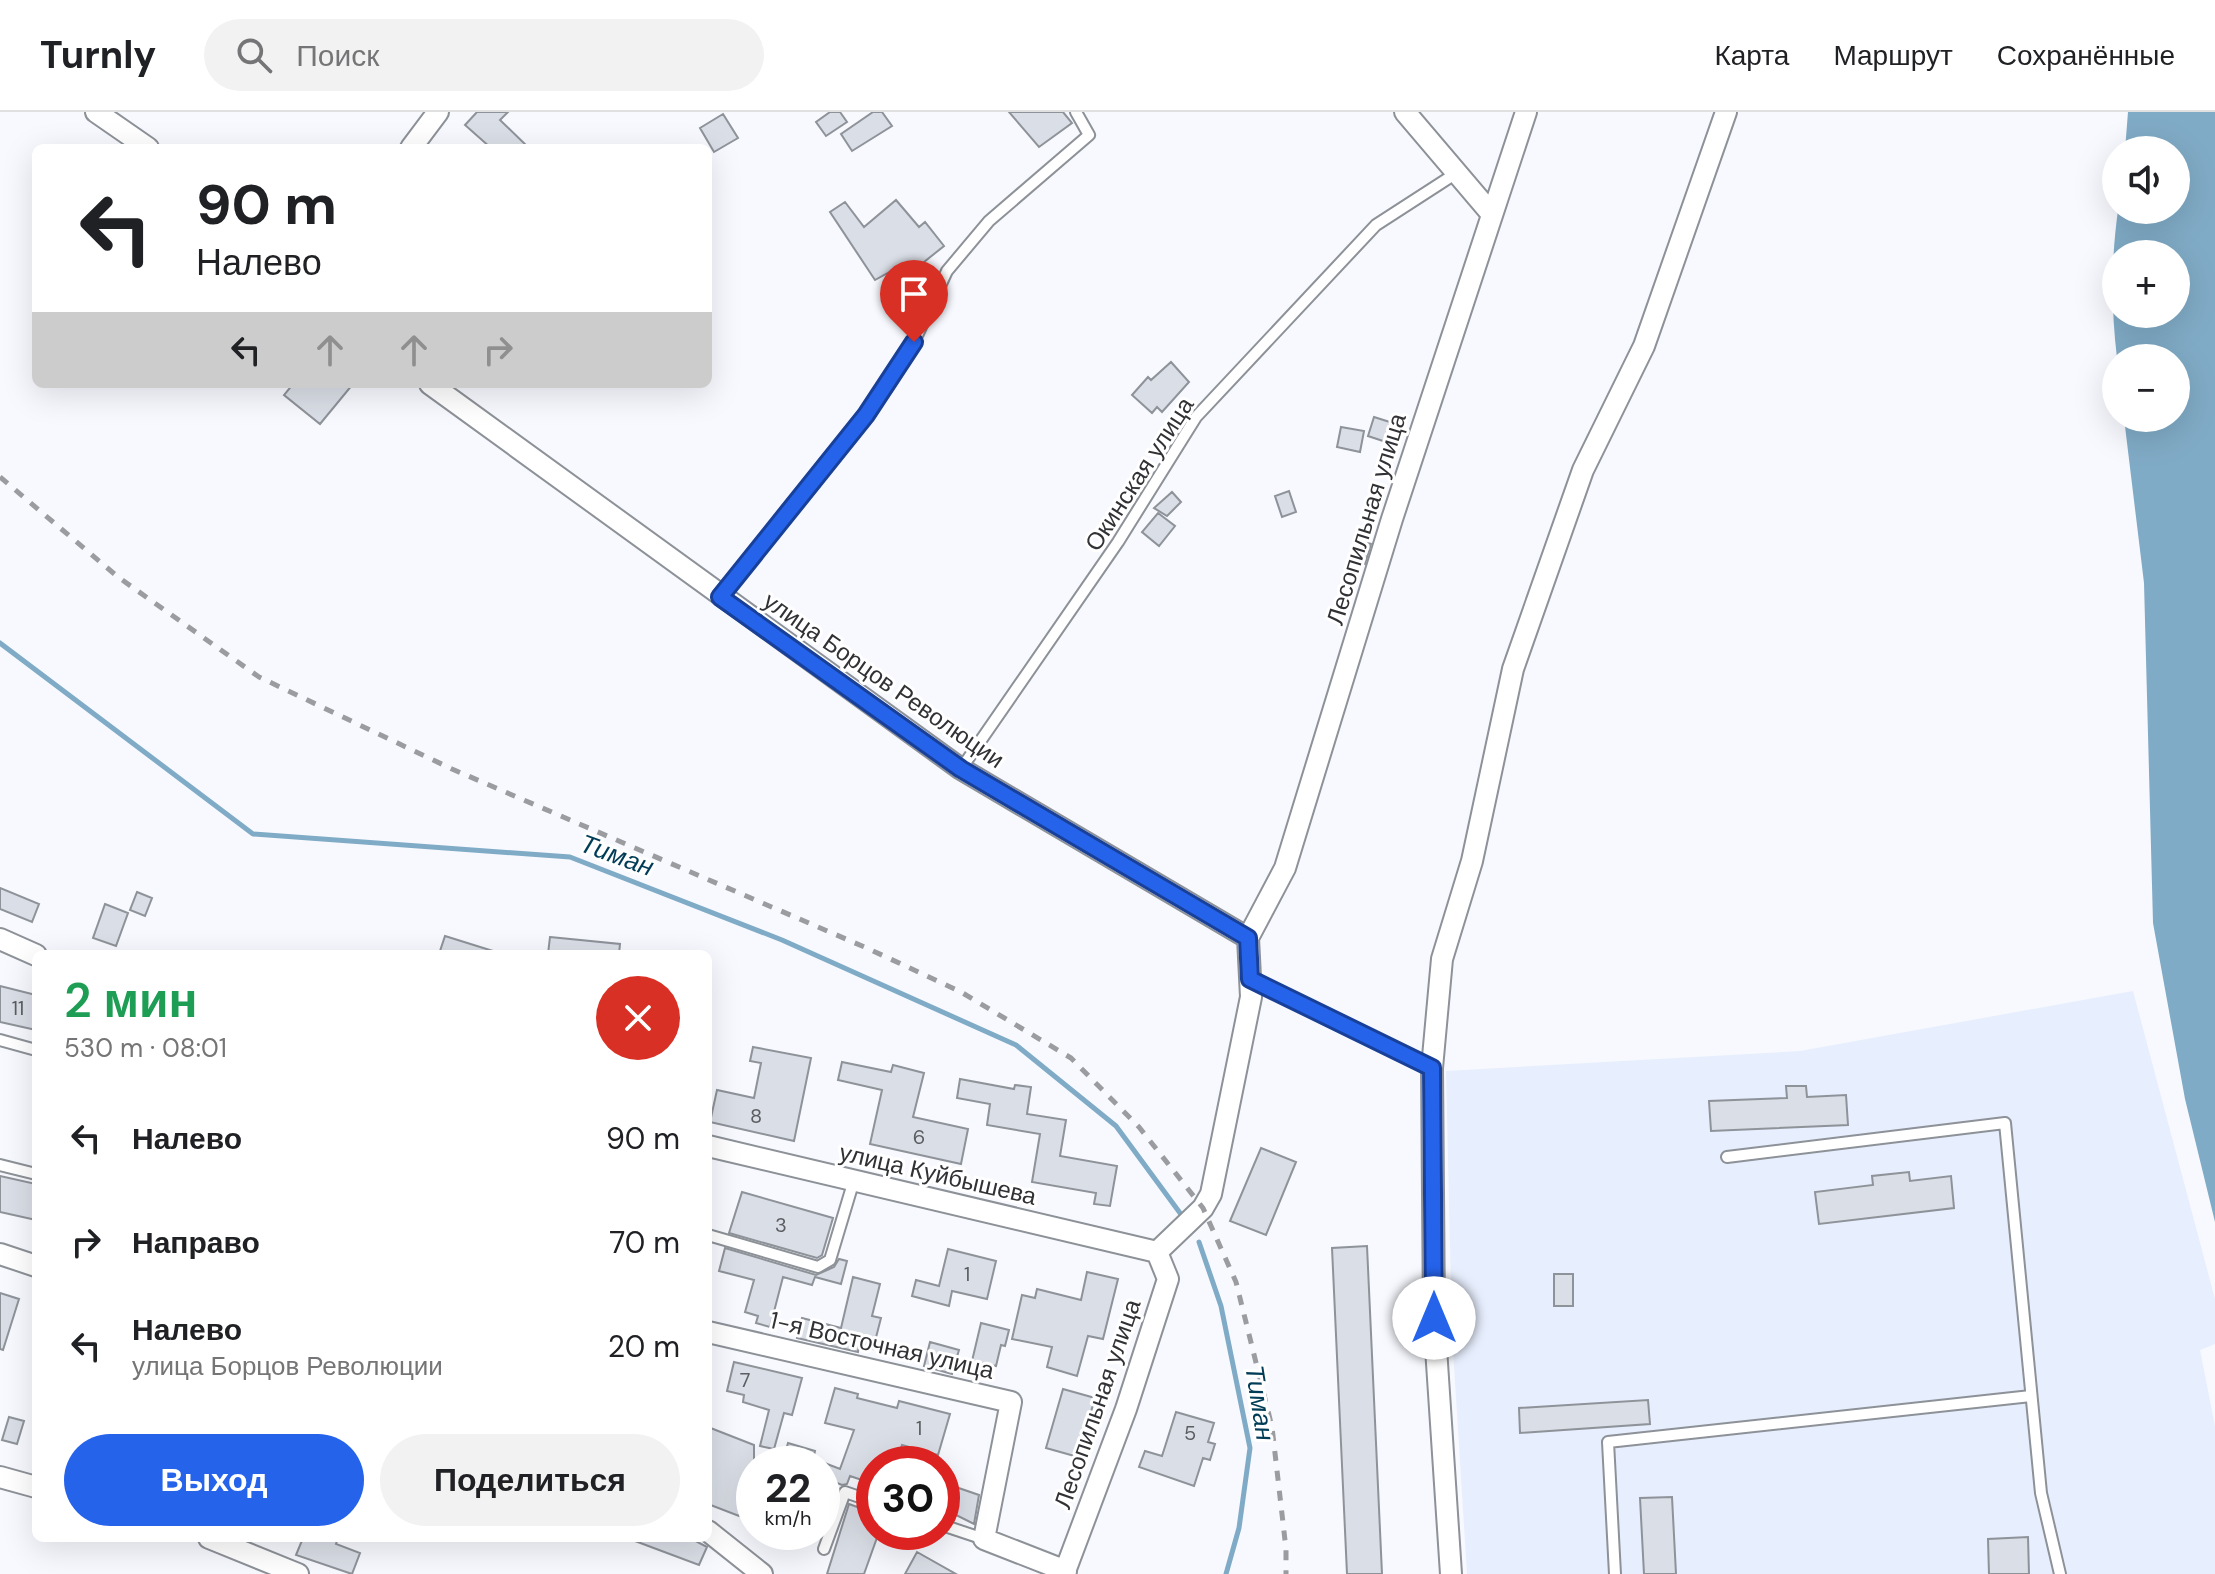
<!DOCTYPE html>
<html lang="ru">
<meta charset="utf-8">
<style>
body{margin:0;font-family:"DM Sans",sans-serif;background:#f2f2f2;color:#202124;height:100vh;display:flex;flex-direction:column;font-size:30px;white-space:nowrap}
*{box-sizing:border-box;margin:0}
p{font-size:26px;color:#757577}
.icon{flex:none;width:44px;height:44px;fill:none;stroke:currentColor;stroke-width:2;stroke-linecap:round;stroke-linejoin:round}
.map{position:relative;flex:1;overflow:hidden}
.sheet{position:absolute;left:32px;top:838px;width:680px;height:592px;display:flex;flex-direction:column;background:#fff;border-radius:12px;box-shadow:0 8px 32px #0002}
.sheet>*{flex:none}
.hud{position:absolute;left:32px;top:32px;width:680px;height:244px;border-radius:12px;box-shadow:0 8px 32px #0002;background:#fff;color:#202124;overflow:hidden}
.tools{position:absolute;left:2102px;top:24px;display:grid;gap:16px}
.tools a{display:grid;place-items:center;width:88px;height:88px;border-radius:50%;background:#fff;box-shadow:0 8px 32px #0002;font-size:40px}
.speed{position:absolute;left:736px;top:1334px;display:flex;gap:16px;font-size:40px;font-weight:700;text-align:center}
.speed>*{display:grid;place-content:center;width:104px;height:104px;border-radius:50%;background:#fff;box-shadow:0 8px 32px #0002;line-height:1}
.speed small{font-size:20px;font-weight:400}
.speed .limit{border:12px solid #d22;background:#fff;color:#111}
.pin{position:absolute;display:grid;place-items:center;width:68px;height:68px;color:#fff;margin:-82px -34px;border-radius:50% 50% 50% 0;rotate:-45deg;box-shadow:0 0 8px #0007}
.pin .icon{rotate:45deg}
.me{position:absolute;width:88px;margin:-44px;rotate:0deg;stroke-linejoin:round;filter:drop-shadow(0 0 6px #0008)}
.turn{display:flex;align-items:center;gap:28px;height:168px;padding:0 32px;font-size:36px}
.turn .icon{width:104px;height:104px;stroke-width:2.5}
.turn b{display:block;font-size:56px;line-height:68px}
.lanes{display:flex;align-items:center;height:76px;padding:0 32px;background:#0003;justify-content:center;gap:40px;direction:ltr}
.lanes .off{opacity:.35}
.round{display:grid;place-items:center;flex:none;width:84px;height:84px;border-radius:42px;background:#f2f2f2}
.summary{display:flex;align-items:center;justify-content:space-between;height:136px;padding:0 32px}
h1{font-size:48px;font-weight:600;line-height:60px;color:#1e9e55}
.cta{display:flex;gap:16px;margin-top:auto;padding:16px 32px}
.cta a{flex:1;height:92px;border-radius:48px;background:#2563eb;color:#fff;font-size:32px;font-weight:600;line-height:92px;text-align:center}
.cta a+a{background:#f2f2f2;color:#202124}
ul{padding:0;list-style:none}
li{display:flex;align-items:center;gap:24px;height:104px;padding:0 32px}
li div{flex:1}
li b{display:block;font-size:30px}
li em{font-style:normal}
header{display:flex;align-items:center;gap:48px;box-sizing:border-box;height:112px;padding:0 40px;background:#fff;border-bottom:2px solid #e0e0e0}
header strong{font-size:38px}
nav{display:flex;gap:44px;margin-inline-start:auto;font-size:28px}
.search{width:560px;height:72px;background:#f2f2f2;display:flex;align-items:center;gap:20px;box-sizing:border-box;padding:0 28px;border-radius:44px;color:#757577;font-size:30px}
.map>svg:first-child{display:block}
.built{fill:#e7eefd}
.water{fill:#80abc6;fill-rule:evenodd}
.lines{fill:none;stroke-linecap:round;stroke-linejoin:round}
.stream{stroke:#80abc6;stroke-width:5}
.building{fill:#dadee6;stroke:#8e9299;stroke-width:2}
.service-casing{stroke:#8d9198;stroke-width:14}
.minor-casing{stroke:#8d9198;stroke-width:24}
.service{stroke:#fff;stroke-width:10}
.minor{stroke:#fff;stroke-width:20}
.rail{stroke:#9b9ca0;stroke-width:5;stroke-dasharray:10 10;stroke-linecap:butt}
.route-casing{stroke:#184099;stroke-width:20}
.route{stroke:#2563eb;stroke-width:14}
.labels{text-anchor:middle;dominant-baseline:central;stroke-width:6;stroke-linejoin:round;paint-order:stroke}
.number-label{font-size:20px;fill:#5b5d61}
.street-label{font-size:24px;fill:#313235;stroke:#fff}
.water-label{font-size:26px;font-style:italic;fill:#013c57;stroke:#fff}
</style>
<header>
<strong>Turnly</strong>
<div class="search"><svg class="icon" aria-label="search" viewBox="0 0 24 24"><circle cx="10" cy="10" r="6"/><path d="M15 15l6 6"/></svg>Поиск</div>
<nav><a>Карта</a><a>Маршрут</a><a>Сохранённые</a></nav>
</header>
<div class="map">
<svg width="2215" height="1462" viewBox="0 0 2215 1462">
<rect width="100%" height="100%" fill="#f7f9fe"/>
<path class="built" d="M2133,879l82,308v45l-15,6 15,76v148h-748l-15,-240 -6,-263 354,-20z"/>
<path class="water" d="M2128,0h87v1110l-30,-123 -32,-176 -9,-340 -20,-165h52v-60h-59c-6,-51 -6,-97 1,-148h58v-60h-51zM2116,142h60v60h-60z"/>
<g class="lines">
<path class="stream" d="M0,531l253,191 317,23 212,83 234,105 100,81 64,87
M1199,1130l22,64 29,142 -11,80 -13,46"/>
</g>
<path class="building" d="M477,0h31l-8,8 29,28h-38l-26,-23z
M830,0h10l7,10 -21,14 -10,-14z
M873,0h9l10,14 -40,25 -11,-17z
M1009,0h54l9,11 -33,24z
M723,2l15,24 -24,14 -14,-24z
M896,88l23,27 6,-5 19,24 -35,28 -7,-9 -27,15 -45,-68 15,-10 19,25z
M1171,250l18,20 -27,30 -5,-5 -5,6 -20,-18 16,-18 3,3z
M293,272h60l-33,40 -36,-29z
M1374,305l22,7 -7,19 -21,-7z
M1341,315l23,4 -4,21 -23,-5z
M1289,379l7,21 -14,5 -7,-21z
M1172,380l9,10 -14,14 -13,-8z
M1158,401l17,13 -16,20 -17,-14z
M1358,428l13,4 -6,20 -14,-4z
M0,776l39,16 -7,18 -32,-13z
M137,780l15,6 -7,18 -15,-6z
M105,792l23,9 -12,33 -23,-8z
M445,824l48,15v3h-54z
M550,825l70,7 -1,10h-71z
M0,874l36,9v35l-36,-8z
M753,935l58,11 -17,83 -84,-19 7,-32 37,8 7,-35 -11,-2z
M842,950l49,10 2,-7 31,8 -11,44 55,12 -7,35 -91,-20 12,-54 -44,-10z
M960,967l54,10 1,-4 16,2 -4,27 39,6 -6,36 57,10 -7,40 -16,-2 2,-11 -64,-11 8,-48 -53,-9 3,-21 -33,-6z
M1786,974h20l1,11 39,-2 2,30 -137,6 -2,-30 78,-3z
M1261,1036l35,14 -30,73 -36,-14z
M1909,1060l1,9 41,-5 3,32 -135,16 -4,-32 58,-7 -1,-9z
M0,1064l36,8v36l-36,-8z
M742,1080l91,26 -11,37 -5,3 -88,-25z
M1367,1134l15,328h-35l-15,-326z
M725,1136l91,27 18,-8 5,-8 8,2 -6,23 -26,-7 -3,8 -29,-8 -13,50 -14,-4 2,-7 -13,-4 9,-32 -35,-9z
M948,1137l48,12 -9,38 -35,-8 -3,15 -37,-10 4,-16 23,6z
M1087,1160l31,7 -15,60 -15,-3 -11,40 -30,-9 5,-20 -40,-8 10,-44 13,3 2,-9 44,11z
M1554,1162h19v32h-19z
M853,1165l27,7 -8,32 9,2 -8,31 -14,-3 -1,6 -61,-14 5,-20 39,10z
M0,1181l19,6 -16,51 -3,-1z
M981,1211l28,7 -4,16 -4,-1 -5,21 -24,-5z
M930,1230l29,8 -7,24 -28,-8z
M734,1250l68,16 -10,37 -8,-2 -10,36 -14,-3 9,-36 -26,-8 1,-7 -17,-4z
M835,1276l23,6 -1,4 40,10 2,-7 51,13 -12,41 -36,-10 -7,19h-21v20l-24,-8 -3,8 -5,1 -20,-8v-15l18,7 14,-39 -29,-7z
M1063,1277l32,9 -17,59 -32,-9z
M1648,1288l2,24 -130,9 -1,-25z
M1176,1300l38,11 -6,19 7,2 -5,16 -7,-2 -9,28 -55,-19 6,-16 17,5z
M9,1305l15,4 -7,23 -15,-4z
M708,1315l46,18v33l-15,38 -31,-12z
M788,1331l27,8 -3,13 -28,-7z
M950,1373l29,10 -5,29 -32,-16z
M1672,1385l4,77h-32l-4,-76z
M849,1392l25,9v19h5l-15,42h-37z
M2028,1425l1,37h-40l-1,-35z
M303,1426h35l-2,6 24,9 -8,21 -56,-19z
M627,1426h63l17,9 -8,18z
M917,1440l39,22h-51z"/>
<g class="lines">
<defs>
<path id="service" d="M720,485l146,-182 48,-73 33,-71 42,-50 100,-86 -13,-23
M961,657l157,-227 78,-125 180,-192 82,-53
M1250,867l182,89
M0,928l36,10
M1727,1045l278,-34 36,370 19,81
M0,1053l36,9
M708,1123l110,32 12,-7 24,-80
M942,1413l42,14
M824,1437l21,-57 29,10
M1615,1462l-7,-132 423,-46"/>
<path id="minor" d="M96,0l52,36
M1405,0l85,100
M411,36l27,-36
M430,272l531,385 287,169
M1248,826l37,-70 107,-349 134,-407
M0,827l36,16
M708,1034l449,106
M1157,1140l46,-44 8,-14 40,-197 -3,-59
M0,1142l36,12
M708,1220l303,70 -27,137 82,32
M0,1365l36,10
M708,1419l54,43
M209,1426l89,36
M1064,1462l62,-165 42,-130 -11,-27
M1451,1462l-17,-256 -2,-250 10,-109 30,-98 41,-192 70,-199 61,-124 82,-234"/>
</defs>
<use href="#service" class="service-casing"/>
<use href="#minor" class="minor-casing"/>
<use href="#service" class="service"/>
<use href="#minor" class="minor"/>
<path class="rail" d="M0,365l118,100 141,100 193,92 417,180 92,43 110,66 68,69 64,81 33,74 36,145 14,122v25"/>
</g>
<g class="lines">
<defs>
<path id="route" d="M914,230l-48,73 -146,182 241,172 287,169 2,41 182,89 2,250"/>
</defs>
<use href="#route" class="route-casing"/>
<use href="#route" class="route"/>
</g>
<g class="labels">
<g class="number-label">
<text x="18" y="896">11</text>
<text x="756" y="1004">8</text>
<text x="919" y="1025">6</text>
<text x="781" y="1113">3</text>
<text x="967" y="1162">1</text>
<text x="745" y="1268">7</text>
<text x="919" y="1316">1</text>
<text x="1190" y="1321">5</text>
</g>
<g class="street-label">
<text transform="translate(1139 362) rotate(-57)">Окинская улица</text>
<text transform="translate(1366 407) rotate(-73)">Лесопильная улица</text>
<text transform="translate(884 568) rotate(35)">улица Борцов Революции</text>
<text transform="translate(938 1062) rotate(13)">улица Куйбышева</text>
<text transform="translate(882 1233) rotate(13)">1-я Восточная улица</text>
<text transform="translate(1097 1292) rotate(-71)">Лесопильная улица</text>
</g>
<g class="water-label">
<text transform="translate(617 743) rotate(20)">Тиман</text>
<text transform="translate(1260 1291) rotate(81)">Тиман</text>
</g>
</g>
</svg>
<div class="tools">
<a><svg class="icon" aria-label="sound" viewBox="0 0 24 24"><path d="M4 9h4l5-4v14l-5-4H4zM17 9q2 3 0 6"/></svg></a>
<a>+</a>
<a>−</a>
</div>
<div class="speed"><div>22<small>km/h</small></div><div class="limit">30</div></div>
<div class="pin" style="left:914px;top:230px;background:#d93025"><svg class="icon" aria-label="arrive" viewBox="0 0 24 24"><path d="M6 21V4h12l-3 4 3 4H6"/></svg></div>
<svg class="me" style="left:1434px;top:1206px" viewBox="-20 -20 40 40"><circle r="19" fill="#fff"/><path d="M0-13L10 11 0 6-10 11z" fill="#2563eb"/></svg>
<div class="hud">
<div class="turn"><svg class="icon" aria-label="left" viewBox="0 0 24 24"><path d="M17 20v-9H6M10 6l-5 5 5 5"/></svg><div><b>90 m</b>Налево</div></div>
<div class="lanes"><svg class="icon" aria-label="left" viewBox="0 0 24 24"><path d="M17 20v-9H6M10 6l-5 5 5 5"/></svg><svg class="icon off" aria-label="ahead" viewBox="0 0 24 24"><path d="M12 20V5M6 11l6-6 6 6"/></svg><svg class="icon off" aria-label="ahead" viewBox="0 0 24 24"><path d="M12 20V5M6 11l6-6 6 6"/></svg><svg class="icon off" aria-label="right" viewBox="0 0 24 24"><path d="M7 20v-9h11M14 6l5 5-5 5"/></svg></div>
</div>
<section class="sheet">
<div class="summary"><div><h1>2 мин</h1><p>530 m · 08:01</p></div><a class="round" style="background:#d93025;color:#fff"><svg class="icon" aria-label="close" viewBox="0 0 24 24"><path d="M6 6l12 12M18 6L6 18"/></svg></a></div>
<ul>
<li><svg class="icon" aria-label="left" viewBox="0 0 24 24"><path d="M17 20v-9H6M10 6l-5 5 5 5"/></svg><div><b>Налево</b></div><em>90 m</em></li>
<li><svg class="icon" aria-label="right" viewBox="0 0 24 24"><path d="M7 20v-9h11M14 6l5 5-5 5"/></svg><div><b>Направо</b></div><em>70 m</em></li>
<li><svg class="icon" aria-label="left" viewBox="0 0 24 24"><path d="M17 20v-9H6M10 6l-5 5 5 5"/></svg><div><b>Налево</b><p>улица Борцов Революции</p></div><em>20 m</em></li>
</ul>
<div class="cta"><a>Выход</a><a>Поделиться</a></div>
</section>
</div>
